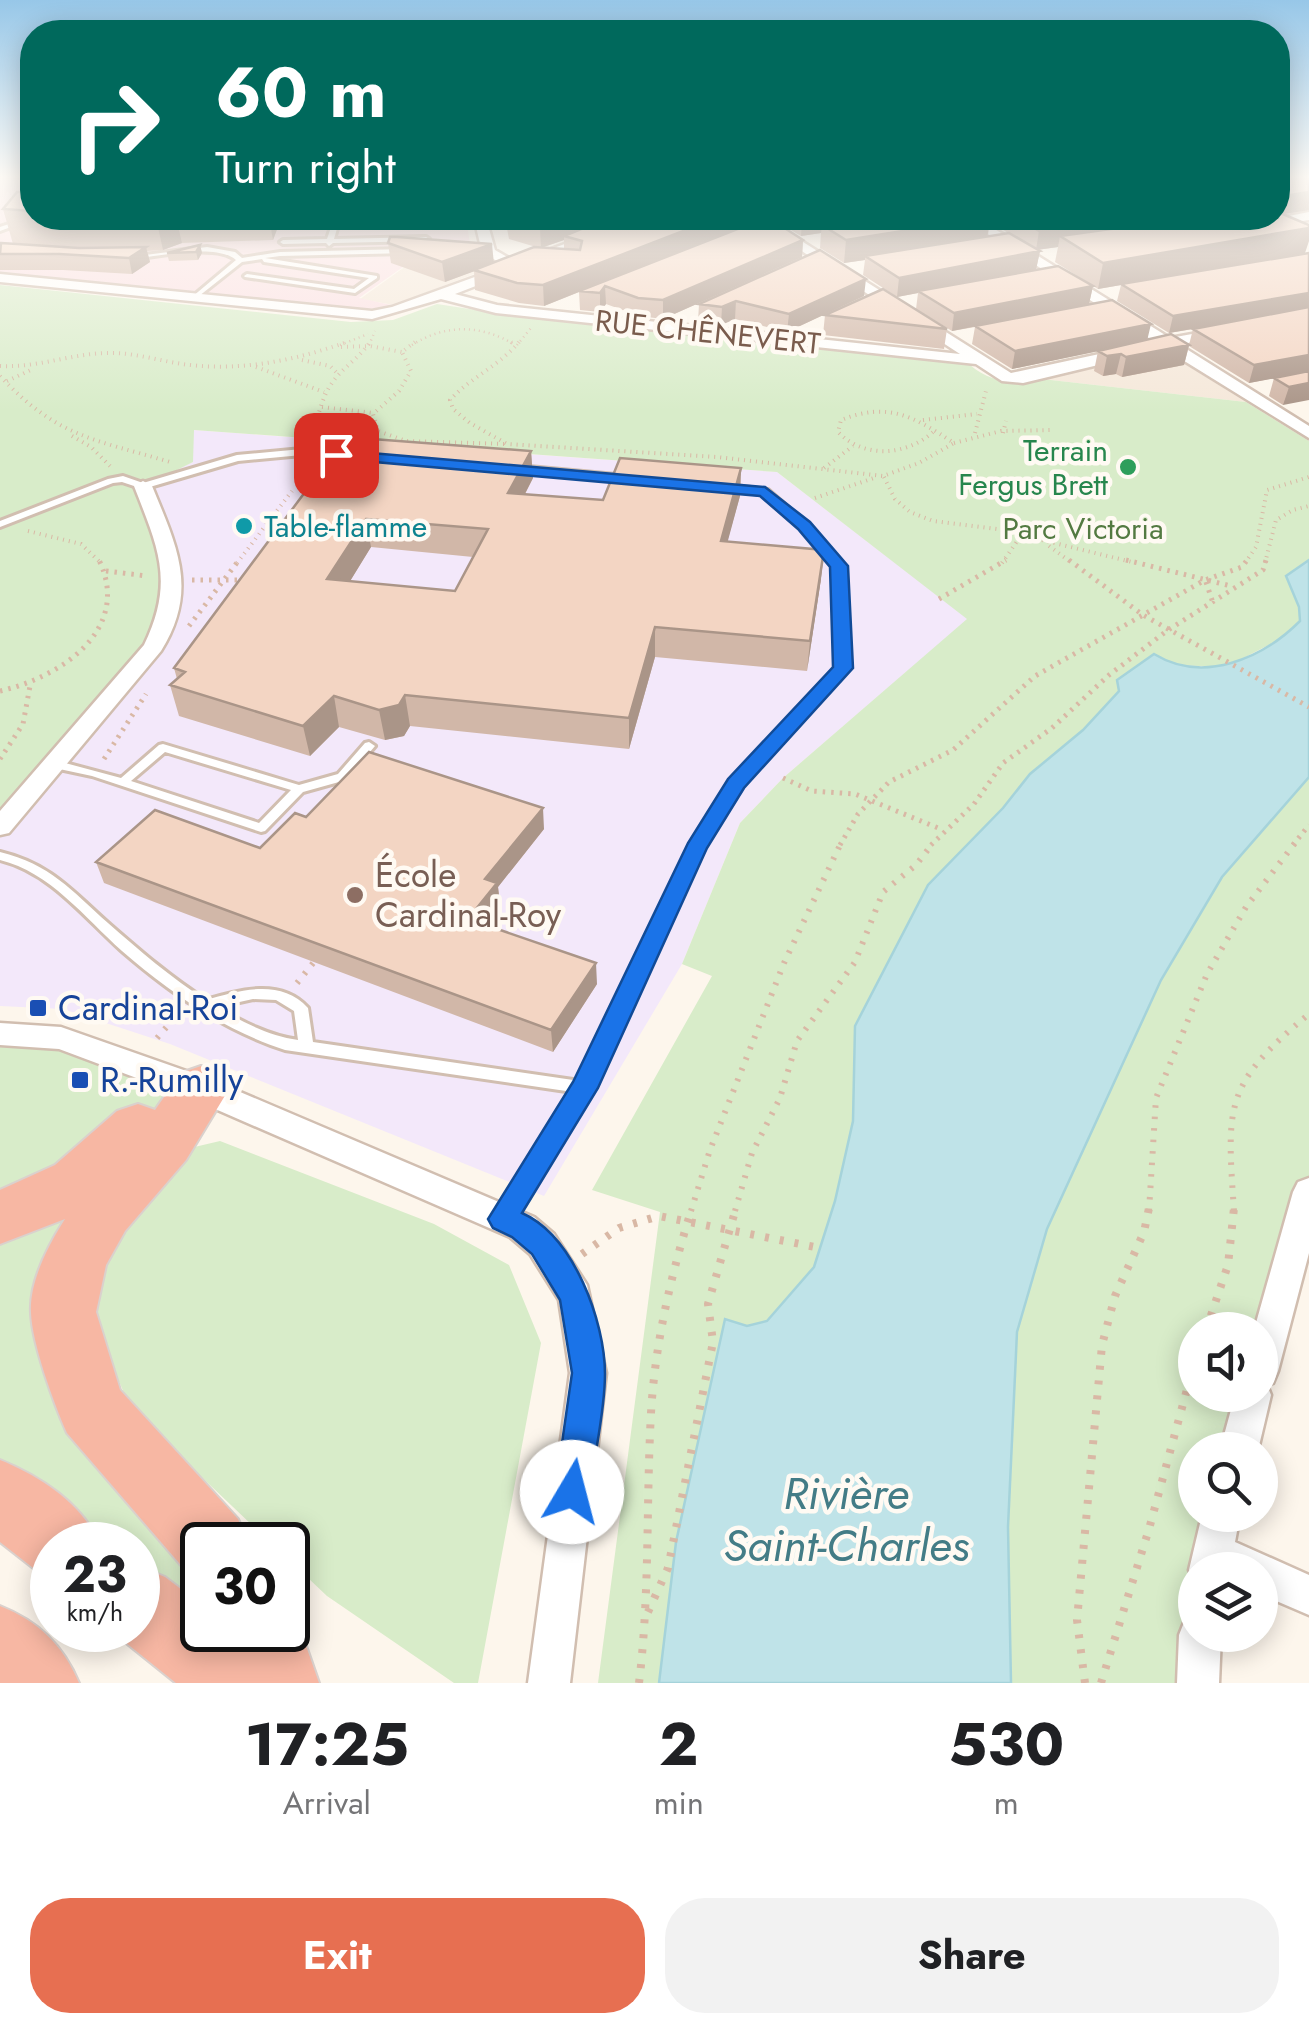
<!DOCTYPE html>
<meta charset="utf-8">
<style>
body{margin:0;font-family:Jost,sans-serif;background:#f2f2f2;color:#202124;height:100vh;display:flex;flex-direction:column;font-size:38px;white-space:nowrap}
*{box-sizing:border-box;margin:0}
p{font-size:32px;color:#757577}
.icon{flex:none;width:55px;height:55px;fill:none;stroke:currentColor;stroke-width:2;stroke-linecap:round;stroke-linejoin:round}
.map{position:relative;height:1683px;overflow:hidden}
.drawer{display:flex;flex-direction:column;background:#fff;flex:1}
.drawer>*{flex:none}
.hud{position:absolute;left:20px;top:20px;width:1270px;height:210px;border-radius:40px;box-shadow:0 5px 25px #0003;background:#00695c;color:#fff;overflow:hidden}
.controls{position:absolute;left:1178px;top:1312px;display:grid;gap:20px}
.controls a{display:grid;place-items:center;width:100px;height:100px;border-radius:50%;background:#fff;box-shadow:0 5px 25px #0003;font-size:50px}
.speed{position:absolute;left:30px;top:1522px;display:flex;gap:20px;font-size:50px;font-weight:700;text-align:center}
.speed>*{display:grid;place-content:center;width:130px;height:130px;border-radius:50%;background:#fff;box-shadow:0 5px 25px #0003;line-height:1}
.speed small{font-size:25px;font-weight:400}
.speed .limit{border:5px solid #111;border-radius:15px;background:#fff;color:#111}
.pin{position:absolute;display:grid;place-items:center;width:85px;height:85px;color:#fff;margin:-42px;border-radius:20px;box-shadow:0 5px 15px #0006}
.me{position:absolute;width:110px;margin:-55px;rotate:8deg;stroke-linejoin:round;filter:drop-shadow(0 0 8px #0008)}
.turn{display:flex;align-items:center;gap:35px;height:210px;padding:0 30px;font-size:45px}
.turn .icon{width:130px;height:130px;stroke-width:2.5}
.turn b{display:block;font-size:70px;line-height:85px}
.eta{display:flex;justify-content:space-evenly;align-items:center;height:170px;text-align:center}
.eta b{font-size:60px;font-weight:700;line-height:70px}
.action{display:flex;gap:20px;margin-top:auto;padding:20px 30px}
.action a{flex:1;height:115px;border-radius:40px;background:#e76f51;color:#fff;font-size:40px;font-weight:700;line-height:115px;text-align:center}
.action a+a{background:#f2f2f2;color:#202124}
.map>svg:first-child{display:block}
.residential{fill:#f5e8da}
.education{fill:#f3e8fa}
.medical{fill:#fbdfe3}
.green{fill:#d8ecc9}
.water{fill:#bfe3e8;stroke:#a5d3da;stroke-width:2.5}
.lines{fill:none;stroke-linecap:round;stroke-linejoin:round}
.lane-casing{stroke:#d1beb0;stroke-width:6}
.street-casing{stroke:#d1beb0;stroke-width:5}
.highway-casing{stroke:#dad1cd;stroke-width:4}
.path-far4{stroke:#d9b8a5;stroke-width:2.5;stroke-dasharray:1 4;stroke-linecap:butt}
.path-far3{stroke:#d9b8a5;stroke-width:4;stroke-dasharray:1 5;stroke-linecap:butt}
.path-far2{stroke:#d9b8a5;stroke-width:5;stroke-dasharray:2.5 6;stroke-linecap:butt}
.path-far1{stroke:#d9b8a5;stroke-width:6;stroke-dasharray:2.5 9;stroke-linecap:butt}
.path{stroke:#d9b8a5;stroke-width:8;stroke-dasharray:4 11;stroke-linecap:butt}
.lane{fill:#fff;fill-rule:evenodd}
.street{fill:#fff;fill-rule:evenodd}
.highway{fill:#f7b7a3;fill-rule:evenodd}
.wall{fill:#d1b7a8;fill-rule:evenodd}
.shaded-wall{fill:#aa9588}
.building{fill:#f3d5c3;stroke:#aa9588;stroke-width:2.5;fill-rule:evenodd}
.route{fill:#1a73e8;stroke:#114b97;stroke-width:2.5}
.leisure-dot{fill:#2e9e5b;stroke:#fffaf3;stroke-width:4}
.culture-dot{fill:#0f9aa8;stroke:#fffaf3;stroke-width:4}
.education-dot{fill:#8d6e63;stroke:#fffaf3;stroke-width:4}
.transit-dot{fill:#1a4fb4;stroke:#fffaf3;stroke-width:4}
.labels{text-anchor:middle;dominant-baseline:central;stroke-width:9;stroke-linejoin:round;paint-order:stroke}
.far-street-label{font-size:30px;fill:#7a5c4d;stroke:#fffaf3}
.far-leisure-label{font-size:30px;fill:#27864d;stroke:#fffaf3;text-anchor:end}
.far-culture-label{font-size:30px;fill:#0d838f;stroke:#fffaf3;text-anchor:start}
.far-park-label{font-size:30px;fill:#537a41;stroke:#fffaf3}
.education-label{font-size:35px;fill:#785e54;stroke:#fffaf3;text-anchor:start}
.transit-label{font-size:35px;fill:#164399;stroke:#fffaf3;text-anchor:start}
.near-water-label{font-size:45px;font-style:italic;fill:#437c86;stroke:#fffaf3}
</style>
<div class="map">
<svg width="1309" height="1683" viewBox="0 0 1309 1683">
<rect width="100%" height="100%" fill="#fdf6ec"/>
<path class="residential" d="M438,243l59,22 -103,40 -34,-6z
M1166,352l80,50 -204,-23z"/>
<path class="education" d="M193,430l584,42 191,147 -185,159 -43,45 -58,141 -138,232 -374,-152 -107,-35 -63,-3v-179l143,-341 50,-24z"/>
<path class="medical" d="M0,175h32v43h434l4,26 -33,-1 -78,55 37,8 -22,5 -374,-37z"/>
<path class="green" d="M0,285l351,37 42,-2 44,-16 59,9 474,52c21,18 46,20 72,14l204,23 63,39v119l-23,16 13,31 1,15 -16,15 -58,30 -54,-2 -53,25 -36,40 -53,44 -27,34 -75,77 -73,141 -2,95 -18,80 -21,66 -47,54 -20,5 -22,-7 -49,223 -17,141h-61l62,-471 -68,-22 120,-214 -30,-12 58,-141 43,-45 184,-159 -190,-147 -583,-42 -1,32 -50,25 29,74 -18,86 -154,180z
M1309,777v415l-49,138h-65v65h58l-14,55h-44v65h26l-26,55 3,113h-187l-3,-156 9,-195 30,-103 114,-249 61,-103z
M0,1034l61,4 140,51 -137,223 138,233v85l37,53 -101,-79v-59h-75l-63,-49z
M220,1141l214,83 75,41 32,78 -63,340h-24l-127,-87 -39,-37v-14h-15l-141,-134 -45,-102 10,-53 89,-107z"/>
<path class="water" d="M1309,560v217l-87,100 -61,103 -114,249 -30,103 -9,195 3,156h-352l17,-141 49,-223 22,7 20,-5 47,-54 21,-66 18,-80 2,-95 73,-141 75,-77 27,-34 53,-44 36,-39 -2,-11 37,-26c49,30 108,5 146,-33l-1,-14 -13,-31z"/>
<g class="lines">
<defs>
<path id="lane" d="M32,205v5l-13,14 -19,7v-4l15,-5z
M263,218h62l-3,2 -57,1z
M334,218h6l-6,21 92,-2 3,2 -3,2 -93,2 -4,3 -3,-3 -43,1 -3,-2 3,-2 44,-1z
M207,247l28,5 7,6 38,-6 127,-3 3,2 -3,2 -127,3 -15,2 112,18v2l-22,15 -110,-16 -1,-1 3,-2 107,15 15,-11 -105,-16 -2,-3 -20,3 -48,38 -4,-2 2,-1 44,-37c-19,-17 -77,-4 -103,-1l-3,-2z
M302,449l46,4 4,3 -4,3 -46,-4 -64,6 -95,28 -21,-7 -9,1 -113,44v-6l108,-42 15,-3 20,7 94,-28z
M518,466l109,10 4,3 -4,3 -112,-11 -1,-2z
M727,485l41,5 39,34 37,43 4,101 -107,118 -39,63 -113,243 -80,132 -6,2 -6,-2 -2,-5 78,-127 -288,-42c-63,-21 -113,-56 -163,-99 -37,-33 -72,-79 -122,-91v-8c50,12 71,38 108,71 31,27 63,55 98,77 34,-10 75,-22 102,8l5,34 267,39 110,-232 40,-65 108,-117 -4,-100 -33,-39 -39,-34 -38,-4v-4zM253,999l23,1 18,11 4,29c-29,-4 -56,-18 -81,-33z
M369,742l6,4 -29,34 -43,12 -38,39 -4,1 -169,-56 -42,-9 -2,-3 6,-4 67,18 38,-33 4,-1 136,41 39,-11 27,-31zM165,752l126,38 -32,33 -128,-42z"/>
<path id="street" d="M1309,212v8l-49,7 -6,-4z
M474,218h12l9,32 21,12 119,-44h16l-196,76 42,11 463,49 -209,-136h14l246,155 144,-31 -192,-124h14l193,120 55,-10v6l-45,11 129,81v12l-144,-89 -142,34 -21,-2 -26,-17 -480,-51 -55,-14 -69,20 -372,-37v-8l372,37 20,-4 113,-41 -23,-14z
M143,481l9,5c25,61 47,104 9,165l-152,182 -9,2v-24l144,-166c31,-64 14,-97 -10,-159z
M0,1023l61,4 151,53 322,137 20,17 33,51 19,88 -36,310h-42l42,-310 -11,-73 -29,-46 -20,-17 -320,-139 -131,-49 -59,-4z
M1309,1178v75l-31,118 -5,12 -6,2 4,10 -13,55h-38l15,-55h25v-65h-6l39,-138 5,-10z
M1202,1515h38l-5,27 74,33v40l-49,-21v-24h-65v14l-6,-14z
M1195,1617v18h26l-2,48h-42l2,-48 6,-15z"/>
<path id="highway" d="M201,1066l20,7 8,16 -43,71 -61,71 -19,34 -10,47 24,78 118,129 11,26h-47v33l-16,-7 -119,-138c-13,-29 -35,-90 -36,-120 -2,-31 18,-69 34,-94l-65,25v-54l55,-25 62,-54 21,-7 17,6 26,-37z
M0,1460c40,16 83,44 100,85h-48v33l-15,-7 -37,-29z
M138,1566l27,11 37,28v25h86v-29l3,2 28,80h-143l-66,-53h28z
M0,1606c38,15 63,39 79,77h-79z"/>
</defs>
<use href="#lane" class="lane-casing"/>
<use href="#street" class="street-casing"/>
<use href="#highway" class="highway-casing"/>
<path class="path-far4" d="M340,345l28,-11
M369,345l6,-14
M412,345c33,-21 69,-21 103,0
M517,345l14,-17"/>
<path class="path-far3" d="M415,342l-13,10 9,19 -12,20 -26,23 5,17 28,10 100,3
M511,342l4,3
M519,342c-20,24 -48,35 -69,58l3,9 17,14 37,21 210,13 166,19 36,-13 35,-20c-40,-26 -65,-42 -113,-23l-3,12c26,27 68,24 95,0
M341,347l29,-1 32,6
M302,360l28,6 8,8
M0,366c37,2 70,-12 106,-13 29,-1 56,9 84,12 54,6 106,-5 157,-23
M256,367l68,25
M0,376c57,61 93,63 170,86
M7,381l26,-12
M322,407l52,6
M923,420l54,-6
M975,433l12,-46
M1003,433l3,-12
M72,436l19,11 19,19
M304,437c17,-16 14,-32 26,-51 10,-17 29,-27 40,-44
M954,443l47,-12 49,-1
M824,468l29,-22
M884,477l11,22 15,13 23,9 64,8 139,34
M815,498l59,-20
M28,531l53,13 20,19
M1049,546l23,17
M237,563l55,-72
M1002,563l18,-26
M1245,563l11,-16 11,-57 42,-13
M1265,563l11,-43 17,-10 16,-4"/>
<path class="path-far2" d="M1069,560l74,55 166,92
M1126,560l105,26
M106,571l41,5
M192,580h54
M1206,582l7,21
M939,599l67,-39
M189,626l50,-66
M0,691c58,-13 133,-60 99,-131
M0,759l23,-35 7,-38
M104,759l42,-65
M783,778l29,13 43,3 88,36
M840,845l18,-31 31,-32 64,-32 82,-74 170,-96 37,-13 5,-7
M931,845l43,-41 29,-41 49,-35 57,-53 59,-45 95,-60 3,-10
M1293,845l16,-20"/>
<path class="path-far1" d="M297,983l17,-21
M157,1038l20,-23
M691,1211l19,-61 74,-187 57,-120
M735,1211l17,-58 28,-55 17,-57 58,-79 28,-70 33,-27 17,-22
M1149,1211l7,-113 51,-124 39,-67 49,-64
M1234,1211c-7,-105 -11,-126 75,-197"/>
<path class="path" d="M582,1254l37,-26 40,-12 161,32
M1206,1330l22,-65 6,-57
M648,1612l20,-44 45,-226 -5,-38 28,-96
M639,1683c11,-90 7,-180 12,-270 4,-69 20,-139 41,-205
M1085,1683l-8,-63 25,-275 13,-49 29,-64 5,-24
M1101,1683l48,-154 46,-169"/>
<use href="#lane" class="lane"/>
<use href="#street" class="street"/>
<use href="#highway" class="highway"/>
</g>
<path class="wall" d="M1309,175v35l-26,4 22,39 4,130 -26,22 -14,-9 5,-18 -25,5 -60,-37 -5,19 -62,12 -6,-3 -13,2 -9,-5 4,-20 -86,18 -40,-25 3,-17 -23,4 -36,-22 2,-16 -21,4 -34,-22 2,-15 -21,3 -24,-15 1,-15 -20,3 -30,-18h219l-2,18 20,-3 -9,-6 1,-9h278zM1058,247l-3,15 43,27 23,-4 -4,16 52,32 24,-4 -4,16 -42,-5 -58,-36 4,-18 -57,-17 4,-18 -3,-1z
M32,192v26h246l1,6 -6,16 -91,3 -19,7 -16,1 3,11 -18,12 -69,-4h-63v-26h13l-10,-35z
M505,218h246v5l52,17 -1,17 -139,62 -24,-3 -33,-12 -6,8 -20,-2 -1,-18 -35,14 -25,-3 -44,-13 -1,-19 -29,11 -54,-19 -3,-20 106,19 42,-15 -27,-8zM564,240v9l-21,-2z
M200,245l2,8 -4,7 -29,1 -2,-8z
M820,250l44,46 -77,36 -52,-13 -14,6 -23,-3 1,-18z
M825,315l122,14 -3,20 -121,-14z
M346,437l185,14 2,27 -8,16 78,6 138,-32 -1,28 -13,46 94,37 -14,92 -152,-14 -26,92 -219,-23 -6,10 -19,4 -46,-13 -29,29 -131,-40 -9,-31 7,-6 -3,-11zM371,547l102,10 -18,34 -105,-10z
M306,817l238,12 -46,58 2,17 -16,20 113,60 -44,68 -449,-169 -8,-21 164,-14z"/>
<path class="shaded-wall" d="M1309,192v18l-31,5v-18z
M156,218h20l6,25 -19,7z
M269,218h9l1,6 -6,16z
M572,218h53l-61,18v4l-23,8 -1,-19z
M717,218h34v5l-207,83 -1,-21z
M802,218h111l-91,7 -1,8 -20,3z
M984,218h6l-3,21 -122,17v4l-21,3 2,-23z
M1131,218h127l-198,18 -2,11 -22,3 3,-19z
M1309,228v13l-4,12 -207,36 5,-26z
M803,240l-1,17 -139,62v-19z
M492,244l2,20 -49,18 -3,-20z
M200,245l2,8 -4,7 -2,-8z
M146,247l4,15 -18,12 -3,-16z
M1040,251l-4,19 -118,21v2l-21,4 2,-19z
M866,279l-2,17 -77,36 2,-18z
M605,286l1,18 -6,8v-19z
M1093,286l-4,18 -137,27 2,-18z
M1309,293v16l-140,24 4,-17z
M736,301l-1,18 -14,6 1,-18z
M1151,324l-4,17 -135,28 3,-18z
M1189,345l-5,20 -62,12 4,-20z
M1121,354l-5,20 -13,2 4,-20z
M1309,355v17l-60,11 5,-18z
M1309,383v17l-26,5 6,-18z
M531,451l2,27 -22,43 -3,-28z
M741,468l-1,28 -20,74 1,-29z
M366,519l5,28 -38,62 -6,-30z
M824,550l-3,29 -14,92 3,-30z
M655,627v30l-26,92v-31z
M405,695l5,31 -6,10 -19,4 -6,-30z
M334,696l5,31 -29,29 -7,-30z
M543,808l1,21 -46,58 2,17 -29,37 -3,-22 17,-40z
M596,963l1,21 -44,68 -2,-22z"/>
<path class="building" d="M1278,175h31v17l-31,5z
M17,192h15v19l-29,-2z
M1278,212l31,13v3l-206,35 -43,-27 130,-18h88z
M508,218h64l-32,11 -32,-9z
M608,218h109l-174,67 -26,-2 -43,-13 60,-23 46,3 2,-9 -18,-5z
M766,218h3l34,22 -140,60 -25,-2 -33,-12 -5,7 -21,-2z
M863,218h121l-138,22 -24,-15z
M1018,218h113l-92,13z
M1009,233l31,18 -141,27 -34,-22z
M390,237h7l95,7 -50,18 -54,-19z
M1,243l78,5 67,-1 -17,11 -70,-4h-59z
M200,245l-4,7 -29,1z
M820,250l46,29 -77,35 -53,-13 -14,6 -23,-3z
M1309,253v40l-136,23 -52,-32z
M1058,266l35,20 -139,27 -36,-22z
M883,289l64,40 -122,-14z
M1112,300l39,24 -136,27 -40,-25z
M1309,307v48l-55,10 -61,-36z
M1171,334l18,11 -63,12 -5,-3 -14,2 -9,-5z
M1309,371v12l-20,4 -15,-9z
M346,437l185,14 -23,42 95,7 17,-42 121,10 -20,73 103,9 -14,91 -155,-14 -26,91 -224,-23 -6,10 -20,5 -45,-14 -31,30 -133,-41 15,-13 -11,-4zM366,519l122,10 -33,62 -128,-12z
M369,752l174,56 -58,71 12,4 -29,36 128,44 -45,67 -455,-168 59,-52 105,38 35,-35 11,4z"/>
<linearGradient id="sky" x2="0" y2="1"><stop stop-color="#97c7e8"/><stop offset="0.43" stop-color="#fefbf6"/><stop offset="1" stop-color="#fefbf6" stop-opacity="0"/></linearGradient>
<rect width="1309" height="411" fill="url(#sky)"/>
<path class="route" d="M336,450l429,37 45,35 38,44 5,102 -109,120 -37,60 -109,240 -76,125c52,23 83,109 83,161 0,39 -11,80 -15,118l-5,12 -13,5 -12,-5 -5,-12 17,-119 -12,-73 -28,-46 -20,-17 -19,-9 -5,-9 85,-137 115,-239 40,-64 105,-112 -3,-100 -32,-38 -38,-33 -430,-38v-7z"/>
<circle class="leisure-dot" cx="1128" cy="467" r="10"/>
<circle class="culture-dot" cx="244" cy="526" r="10"/>
<circle class="education-dot" cx="355" cy="895" r="10"/>
<g class="transit-dot">
<rect x="28" y="998" width="20" height="20" rx="5"/>
<rect x="70" y="1070" width="20" height="20" rx="5"/>
</g>
<g class="labels">
<g class="far-street-label">
<text transform="translate(708 332) rotate(6)">RUE CHÊNEVERT</text>
</g>
<g class="far-leisure-label">
<text x="1108" y="450">Terrain<tspan x="1108" dy="34">Fergus Brett</tspan></text>
</g>
<g class="far-culture-label">
<text x="264" y="526">Table-flamme</text>
</g>
<g class="far-park-label">
<text x="1083" y="528">Parc Victoria</text>
</g>
<g class="education-label">
<text x="375" y="875">École<tspan x="375" dy="40">Cardinal-Roy</tspan></text>
</g>
<g class="transit-label">
<text x="58" y="1008">Cardinal-Roi</text>
<text x="100" y="1080">R.-Rumilly</text>
</g>
<g class="near-water-label">
<text x="846" y="1493">Rivière<tspan x="846" dy="52">Saint-Charles</tspan></text>
</g>
</g>
</svg>
<div class="controls">
<a><svg class="icon" aria-label="sound" viewBox="0 0 24 24"><path d="M4 9h4l5-4v14l-5-4H4zM17 9q2 3 0 6"/></svg></a>
<a><svg class="icon" aria-label="search" viewBox="0 0 24 24"><circle cx="10" cy="10" r="6"/><path d="M15 15l6 6"/></svg></a>
<a><svg class="icon" aria-label="layers" viewBox="0 0 24 24"><path d="M12 4l9 5-9 5-9-5zM3 14l9 5 9-5"/></svg></a>
</div>
<div class="speed"><div>23<small>km/h</small></div><div class="limit">30</div></div>
<div class="pin" style="left:336px;top:455px;background:#d93025"><svg class="icon" aria-label="arrive" viewBox="0 0 24 24"><path d="M6 21V4h12l-3 4 3 4H6"/></svg></div>
<svg class="me" style="left:572px;top:1492px" viewBox="-20 -20 40 40"><circle r="19" fill="#fff"/><path d="M0-13L10 11 0 6-10 11z" fill="#1a73e8"/></svg>
<div class="hud">
<div class="turn"><svg class="icon" aria-label="right" viewBox="0 0 24 24"><path d="M7 20v-9h11M14 6l5 5-5 5"/></svg><div><b>60 m</b>Turn right</div></div>
</div>
</div>
<section class="drawer">
<div class="eta">
<div><b>17:25</b><p>Arrival</p></div>
<div><b>2</b><p>min</p></div>
<div><b>530</b><p>m</p></div>
</div>
<div class="action"><a>Exit</a><a>Share</a></div>
</section>
